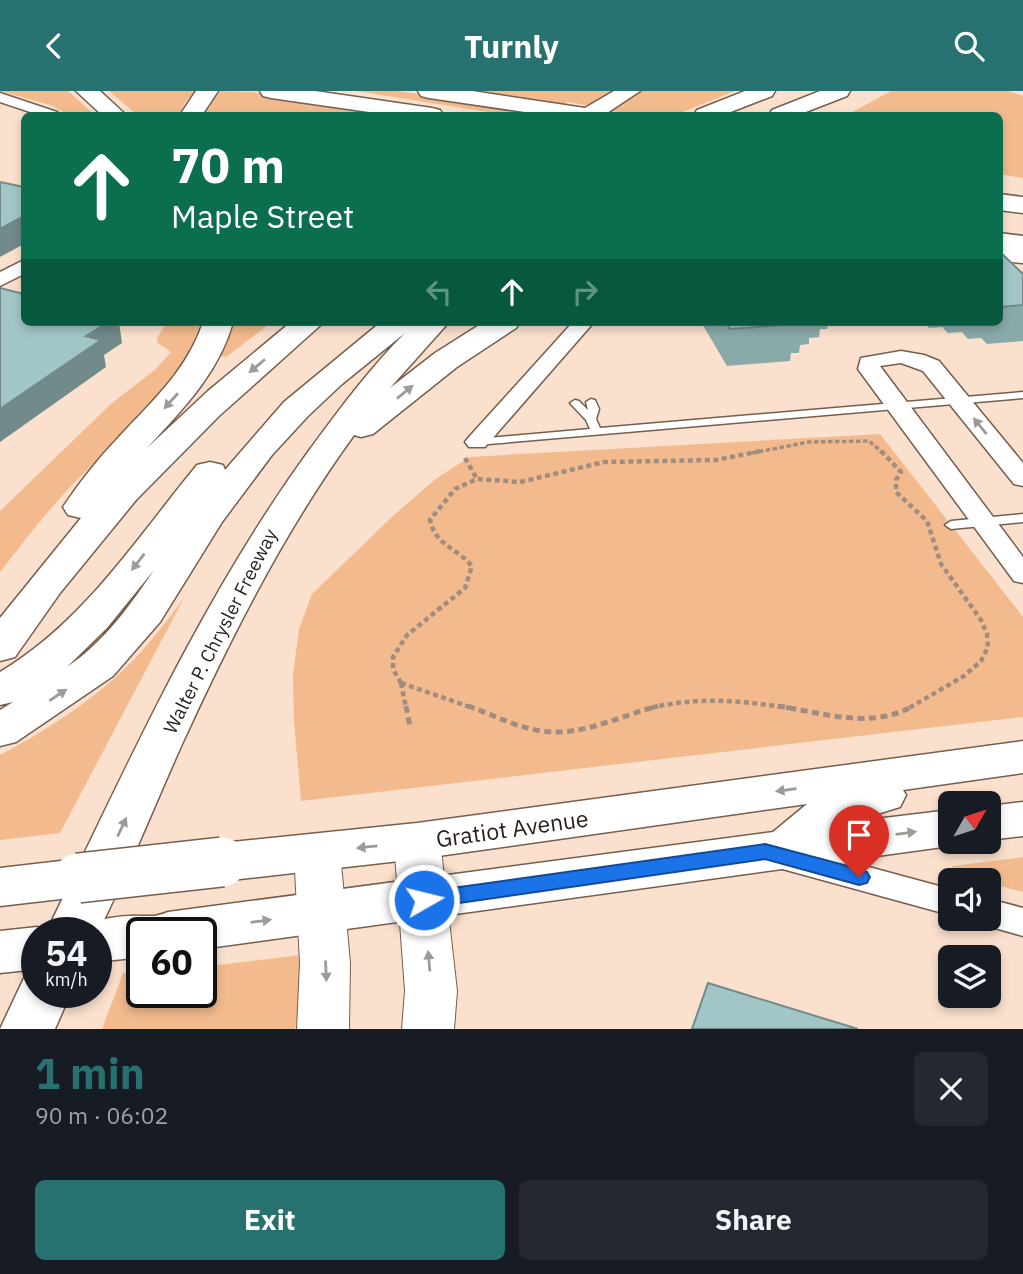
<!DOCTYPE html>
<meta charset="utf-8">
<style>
body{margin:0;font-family:"IBM Plex Sans",sans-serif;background:#242831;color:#f1f3f6;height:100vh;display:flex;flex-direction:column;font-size:26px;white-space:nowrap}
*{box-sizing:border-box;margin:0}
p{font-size:23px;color:#9ea1a6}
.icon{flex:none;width:38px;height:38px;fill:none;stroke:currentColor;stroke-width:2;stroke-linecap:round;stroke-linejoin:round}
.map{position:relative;height:938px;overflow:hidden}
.sheet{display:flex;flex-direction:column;background:#171b24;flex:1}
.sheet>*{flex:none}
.top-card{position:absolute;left:21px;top:21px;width:982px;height:214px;border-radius:10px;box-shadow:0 4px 10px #0003;background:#0b6e4f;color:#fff;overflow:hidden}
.needle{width:46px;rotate:51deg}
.fabs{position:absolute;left:938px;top:700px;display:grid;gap:14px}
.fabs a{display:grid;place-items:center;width:63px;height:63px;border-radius:10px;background:#171b24;box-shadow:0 4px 10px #0003;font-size:35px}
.speed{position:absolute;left:21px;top:826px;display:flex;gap:14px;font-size:35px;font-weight:700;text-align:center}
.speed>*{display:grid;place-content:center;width:91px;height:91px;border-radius:50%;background:#171b24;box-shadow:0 4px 10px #0003;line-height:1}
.speed small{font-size:18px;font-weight:400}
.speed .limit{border:4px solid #111;border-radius:10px;background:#fff;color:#111}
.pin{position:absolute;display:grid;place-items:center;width:60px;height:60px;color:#fff;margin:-72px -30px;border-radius:50% 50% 50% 0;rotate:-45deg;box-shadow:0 0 7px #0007}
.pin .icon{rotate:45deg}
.me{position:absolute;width:77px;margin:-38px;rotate:82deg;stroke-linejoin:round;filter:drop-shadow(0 0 5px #0008)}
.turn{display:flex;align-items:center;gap:24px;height:147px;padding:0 35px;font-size:32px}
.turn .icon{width:91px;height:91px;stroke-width:2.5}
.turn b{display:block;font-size:49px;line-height:60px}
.lanes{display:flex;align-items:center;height:66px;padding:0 35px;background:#0003;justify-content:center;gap:35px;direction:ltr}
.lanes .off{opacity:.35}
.round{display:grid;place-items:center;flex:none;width:74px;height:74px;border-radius:10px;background:#242831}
.overview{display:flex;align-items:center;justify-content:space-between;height:119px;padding:0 35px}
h1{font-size:42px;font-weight:700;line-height:52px;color:#277271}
.primary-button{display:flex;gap:14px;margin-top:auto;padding:14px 35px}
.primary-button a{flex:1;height:80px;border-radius:10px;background:#277271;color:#fff;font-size:28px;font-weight:700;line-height:80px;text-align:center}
.primary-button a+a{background:#242831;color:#f1f3f6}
header{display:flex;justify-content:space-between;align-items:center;height:91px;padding:0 35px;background:#277271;color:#fff;font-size:32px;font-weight:700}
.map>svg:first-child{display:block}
.green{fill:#f3ba8e}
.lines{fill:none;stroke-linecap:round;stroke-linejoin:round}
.lane-casing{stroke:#755e4d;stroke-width:3}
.street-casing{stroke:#755e4d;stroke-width:3}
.secondary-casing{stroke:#755e4d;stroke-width:2}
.primary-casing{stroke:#755e4d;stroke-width:3}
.highway-casing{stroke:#755e4d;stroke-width:3}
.path-far2{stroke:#a18d7f;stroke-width:3.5;stroke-dasharray:4.5 2.5;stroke-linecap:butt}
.path-far1{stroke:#a18d7f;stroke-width:4.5;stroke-dasharray:5 3.5;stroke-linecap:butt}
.path{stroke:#a18d7f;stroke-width:5;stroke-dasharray:7 4.5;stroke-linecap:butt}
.lane{fill:#fff;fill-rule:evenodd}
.street{fill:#fff;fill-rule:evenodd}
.secondary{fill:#fff;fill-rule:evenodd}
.primary{fill:#fff;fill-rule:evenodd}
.highway{fill:#fff;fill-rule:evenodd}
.primary-bridge-casing{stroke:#755e4d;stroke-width:52;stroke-linecap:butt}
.primary-bridge{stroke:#fff;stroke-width:49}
.wall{fill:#8aaaa9}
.shaded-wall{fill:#718b8a}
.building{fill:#a1c6c5;stroke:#718b8a;stroke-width:2}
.oneway{fill:#9e9a97}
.route{fill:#1a73e8;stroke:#114b97;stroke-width:2}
.labels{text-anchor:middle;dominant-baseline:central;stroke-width:5;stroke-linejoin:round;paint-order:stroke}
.street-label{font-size:19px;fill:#281e17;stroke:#fff}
.near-street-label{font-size:23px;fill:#281e17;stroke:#fff}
</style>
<header><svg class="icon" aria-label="back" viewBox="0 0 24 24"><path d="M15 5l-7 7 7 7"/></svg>Turnly<svg class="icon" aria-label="search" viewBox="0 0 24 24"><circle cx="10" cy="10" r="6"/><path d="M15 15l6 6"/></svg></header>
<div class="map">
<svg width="1023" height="938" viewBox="0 0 1023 938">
<rect width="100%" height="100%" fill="#fbe0cd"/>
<path class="green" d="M0,0h68l27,24h-26l-19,-10z
M109,0h88l-11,10 -8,14h-41z
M220,0l32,1 147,23h-196l3,-9z
M356,0h43l153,23 -46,1z
M455,0h159l-24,15 -22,-4 -5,5z
M638,0h97l-60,24h-78z
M891,0h117l15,5v82l-24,-4v-59h-152z
M167,231h33c-16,63 -96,128 -139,175 -22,24 -41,50 -61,75v-61l112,-108 44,-34 15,-17 -13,-9 -1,-5z
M232,231h40l-46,35 -6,-1z
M880,343l143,183v100l-722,84 -7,-79 -1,-47 6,-46 13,-35 83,-80 42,-36 33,-21z
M184,507l-124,235 -60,7v-85c53,-28 108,-64 147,-110 13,-15 25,-31 37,-47z
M1023,766v35l-34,-9v-3l-34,-6 -3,-8z
M301,864l-1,48 -5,26h-193l21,-56 19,-1v20h59v-25z"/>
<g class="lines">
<defs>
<path id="lane" d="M1023,301v6l-546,47 -5,-3 5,-3 113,-10 -4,-9 -16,-17 5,-3 4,1 9,9 -2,-8 5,-3 4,1 4,9 -3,10 4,9z
M1023,423v8l-72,7 -6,-4 6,-4z"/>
<path id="street" d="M0,2l57,19 3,3h-21l-39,-13z
M999,158l24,2v12l-24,-2z
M24,169v14l-24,12v-14z
M573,231h21l-109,125h-16l-4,-5 4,-5z
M901,260l23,4 15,6 84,102v23l-9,-2 -91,-113 -22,-8 -21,3 143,191v26l-9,-2 -156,-212 3,-11z
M780,752l170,46v26l-182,-50 -5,-9 5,-9z
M989,808l34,9v28l-46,-13 -2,-4h14z"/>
<path id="secondary" d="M417,733l16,5 7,12 17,150 -3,38h-52l3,-38 -11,-150 7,-12z
M317,744l17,5 6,12 10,111 -1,66h-52l3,-66 -6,-111 6,-12z"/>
<path id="primary" d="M1023,650v32l-120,17 3,5 -6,12 -49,15 99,-12v32h13l-13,4 -749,103v-16h-59v24l-46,5v-29h-22l4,-7c19,-6 42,-11 62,-10 13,0 15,1 28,-4l605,-80 34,-28 -390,55 -195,22 -17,-6 -8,-13 8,-13 17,-6 195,-20z
M1023,711v34l-34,4v-34z
M78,768l18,6 7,13 -7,13 -18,6 -78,9v-38z
M37,836l17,6h-17v36l-37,4v-42z"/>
<path id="highway" d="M76,0h24l26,24h-24z
M196,0h22l-16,24h-22z
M260,0h55l117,17 8,2 3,5h-53l-119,-17 -8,-2z
M418,0h54l113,17 29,-17h26l-36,24h-59l-116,-17 -8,-2z
M745,0h30l-3,5 -49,19h-29l3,-5z
M820,0h30l-3,5 -49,19h-29l3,-5z
M999,103l24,3v16l-24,-3z
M999,142l24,3v16l-24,-3z
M203,231h30c-14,51 -51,88 -86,126l61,-57 83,-69h33l-105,94 -83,84 -76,93 -45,64 -15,4v-43l81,-100 -13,-3 -5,-8c16,-24 34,-47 54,-68 34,-37 70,-68 86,-117z
M381,231h34l-3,4 4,-4h33l-59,66 45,-35 49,-31h36l-4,6 -59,39 -84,67 -12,3 -7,-2c-69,95 -122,200 -171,307 -29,64 -55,131 -87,194v-3h-50c80,-165 154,-332 262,-481 30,-41 61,-83 97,-119l-63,51 -34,32 -36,39 -50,67 -62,100 -47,54 -97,66 -16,4v-36l13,-8 -13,3v-33c84,-50 136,-133 197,-207l13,-3 13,3 2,5 59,-68zM154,479c-24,36 -51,73 -87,97l40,-39z
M37,881v20h34l-16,37h-55l25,-53z"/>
</defs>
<use href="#lane" class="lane-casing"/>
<use href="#street" class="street-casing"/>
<use href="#secondary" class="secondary-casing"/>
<use href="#primary" class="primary-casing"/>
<use href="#highway" class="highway-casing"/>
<path class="path-far2" d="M752,362l57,-11 60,-1 14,12"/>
<path class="path-far1" d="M881,360l20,21 -5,8v12l31,29 14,43 40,56 6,14 1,13 -7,14 -17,15 -55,32
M465,367l12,21
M401,592l72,25
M401,592l5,25
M401,592l-8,-14v-12l14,-22 58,-47 7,-22c-15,-18 -37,-21 -42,-46l25,-31 22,-10 43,3 84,-20 112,-2 45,-9
M651,617c47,-12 92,-7 139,0"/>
<path class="path" d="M406,615l4,20
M468,615c26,9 55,25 84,26 37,1 71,-17 106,-26
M778,615c46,7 92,24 135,0"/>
<use href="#lane" class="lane"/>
<use href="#street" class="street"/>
<use href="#secondary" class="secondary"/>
<use href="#primary" class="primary"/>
<use href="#highway" class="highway"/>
<defs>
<path id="primary-bridge" d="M78,787l144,-16"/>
</defs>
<use href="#primary-bridge" class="primary-bridge-casing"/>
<use href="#primary-bridge" class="primary-bridge"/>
</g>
<path class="wall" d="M999,160l24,23v67l-36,3 -6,-6 -13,1 -6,-7 -14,1 -6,-6 -13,1 -5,-6h75z
M701,231h162l-35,3 -1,4h-7l-1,8 -10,1v6l-9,1 -1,8h-8l-1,8 -63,5z"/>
<path class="shaded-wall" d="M24,125v28l-24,13v-28z
M108,231h11l3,21 -18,12 2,12 -106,75v-33l86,-73z"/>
<path class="building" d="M0,91l24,5v29l-24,13z
M999,160l24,23v31l-24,2z
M0,197l24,6v28h84l-22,14 15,4 -101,69z
M726,231h67l2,2 -65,5z
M708,892l150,46h-166z"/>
<defs><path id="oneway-solid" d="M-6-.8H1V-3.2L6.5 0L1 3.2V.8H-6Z" transform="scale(1.75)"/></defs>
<g class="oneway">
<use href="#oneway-solid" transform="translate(257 275) rotate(140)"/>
<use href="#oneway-solid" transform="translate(405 301) rotate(-39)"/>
<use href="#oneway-solid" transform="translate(171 310) rotate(132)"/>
<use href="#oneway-solid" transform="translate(980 335) rotate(-129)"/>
<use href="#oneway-solid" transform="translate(138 471) rotate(128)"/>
<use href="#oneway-solid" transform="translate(58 604) rotate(-34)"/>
<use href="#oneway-solid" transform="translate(786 699) rotate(172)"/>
<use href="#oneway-solid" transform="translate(122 736) rotate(-65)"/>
<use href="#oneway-solid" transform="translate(906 742) rotate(-7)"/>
<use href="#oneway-solid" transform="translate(367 756) rotate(174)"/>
<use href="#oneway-solid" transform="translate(261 830) rotate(-7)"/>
<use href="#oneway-solid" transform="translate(429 870) rotate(-95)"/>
<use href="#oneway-solid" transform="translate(326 880) rotate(87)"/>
</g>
<path class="route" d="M765,753l94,25 8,3 3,5 -3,6 -8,2 -94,-26 -341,49 -8,-2 -3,-6 3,-6 8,-2z"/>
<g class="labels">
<g class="street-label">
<text transform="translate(220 540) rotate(-63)">Walter P. Chrysler Freeway</text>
</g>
<g class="near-street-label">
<text transform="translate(512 737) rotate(-8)">Gratiot Avenue</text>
</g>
</g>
</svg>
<div class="fabs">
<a><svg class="needle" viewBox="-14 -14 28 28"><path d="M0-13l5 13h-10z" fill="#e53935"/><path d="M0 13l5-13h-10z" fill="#9ea1a6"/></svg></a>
<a><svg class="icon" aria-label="sound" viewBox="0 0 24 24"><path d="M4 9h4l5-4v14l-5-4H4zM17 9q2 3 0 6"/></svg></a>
<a><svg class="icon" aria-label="layers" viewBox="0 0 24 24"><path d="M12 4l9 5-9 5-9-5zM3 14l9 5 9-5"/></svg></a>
</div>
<div class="speed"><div>54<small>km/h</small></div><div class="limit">60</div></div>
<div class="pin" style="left:859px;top:786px;background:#d93025"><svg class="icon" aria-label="arrive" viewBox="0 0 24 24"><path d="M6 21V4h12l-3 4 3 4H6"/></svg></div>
<svg class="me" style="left:424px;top:809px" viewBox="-20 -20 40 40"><circle r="17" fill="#1a73e8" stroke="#fff" stroke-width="3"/><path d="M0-11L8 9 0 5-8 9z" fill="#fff"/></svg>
<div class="top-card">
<div class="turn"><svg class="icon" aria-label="ahead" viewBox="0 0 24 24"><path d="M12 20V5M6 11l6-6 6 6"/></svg><div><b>70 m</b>Maple Street</div></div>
<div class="lanes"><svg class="icon off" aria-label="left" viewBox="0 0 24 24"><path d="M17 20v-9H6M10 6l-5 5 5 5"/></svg><svg class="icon" aria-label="ahead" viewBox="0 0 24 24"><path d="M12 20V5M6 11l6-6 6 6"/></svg><svg class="icon off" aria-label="right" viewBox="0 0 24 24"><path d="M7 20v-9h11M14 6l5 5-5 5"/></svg></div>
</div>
</div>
<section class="sheet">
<div class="overview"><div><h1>1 min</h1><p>90 m · 06:02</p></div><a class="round"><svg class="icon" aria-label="close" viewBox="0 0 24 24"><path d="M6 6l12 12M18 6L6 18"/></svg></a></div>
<div class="primary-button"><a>Exit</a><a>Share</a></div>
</section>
